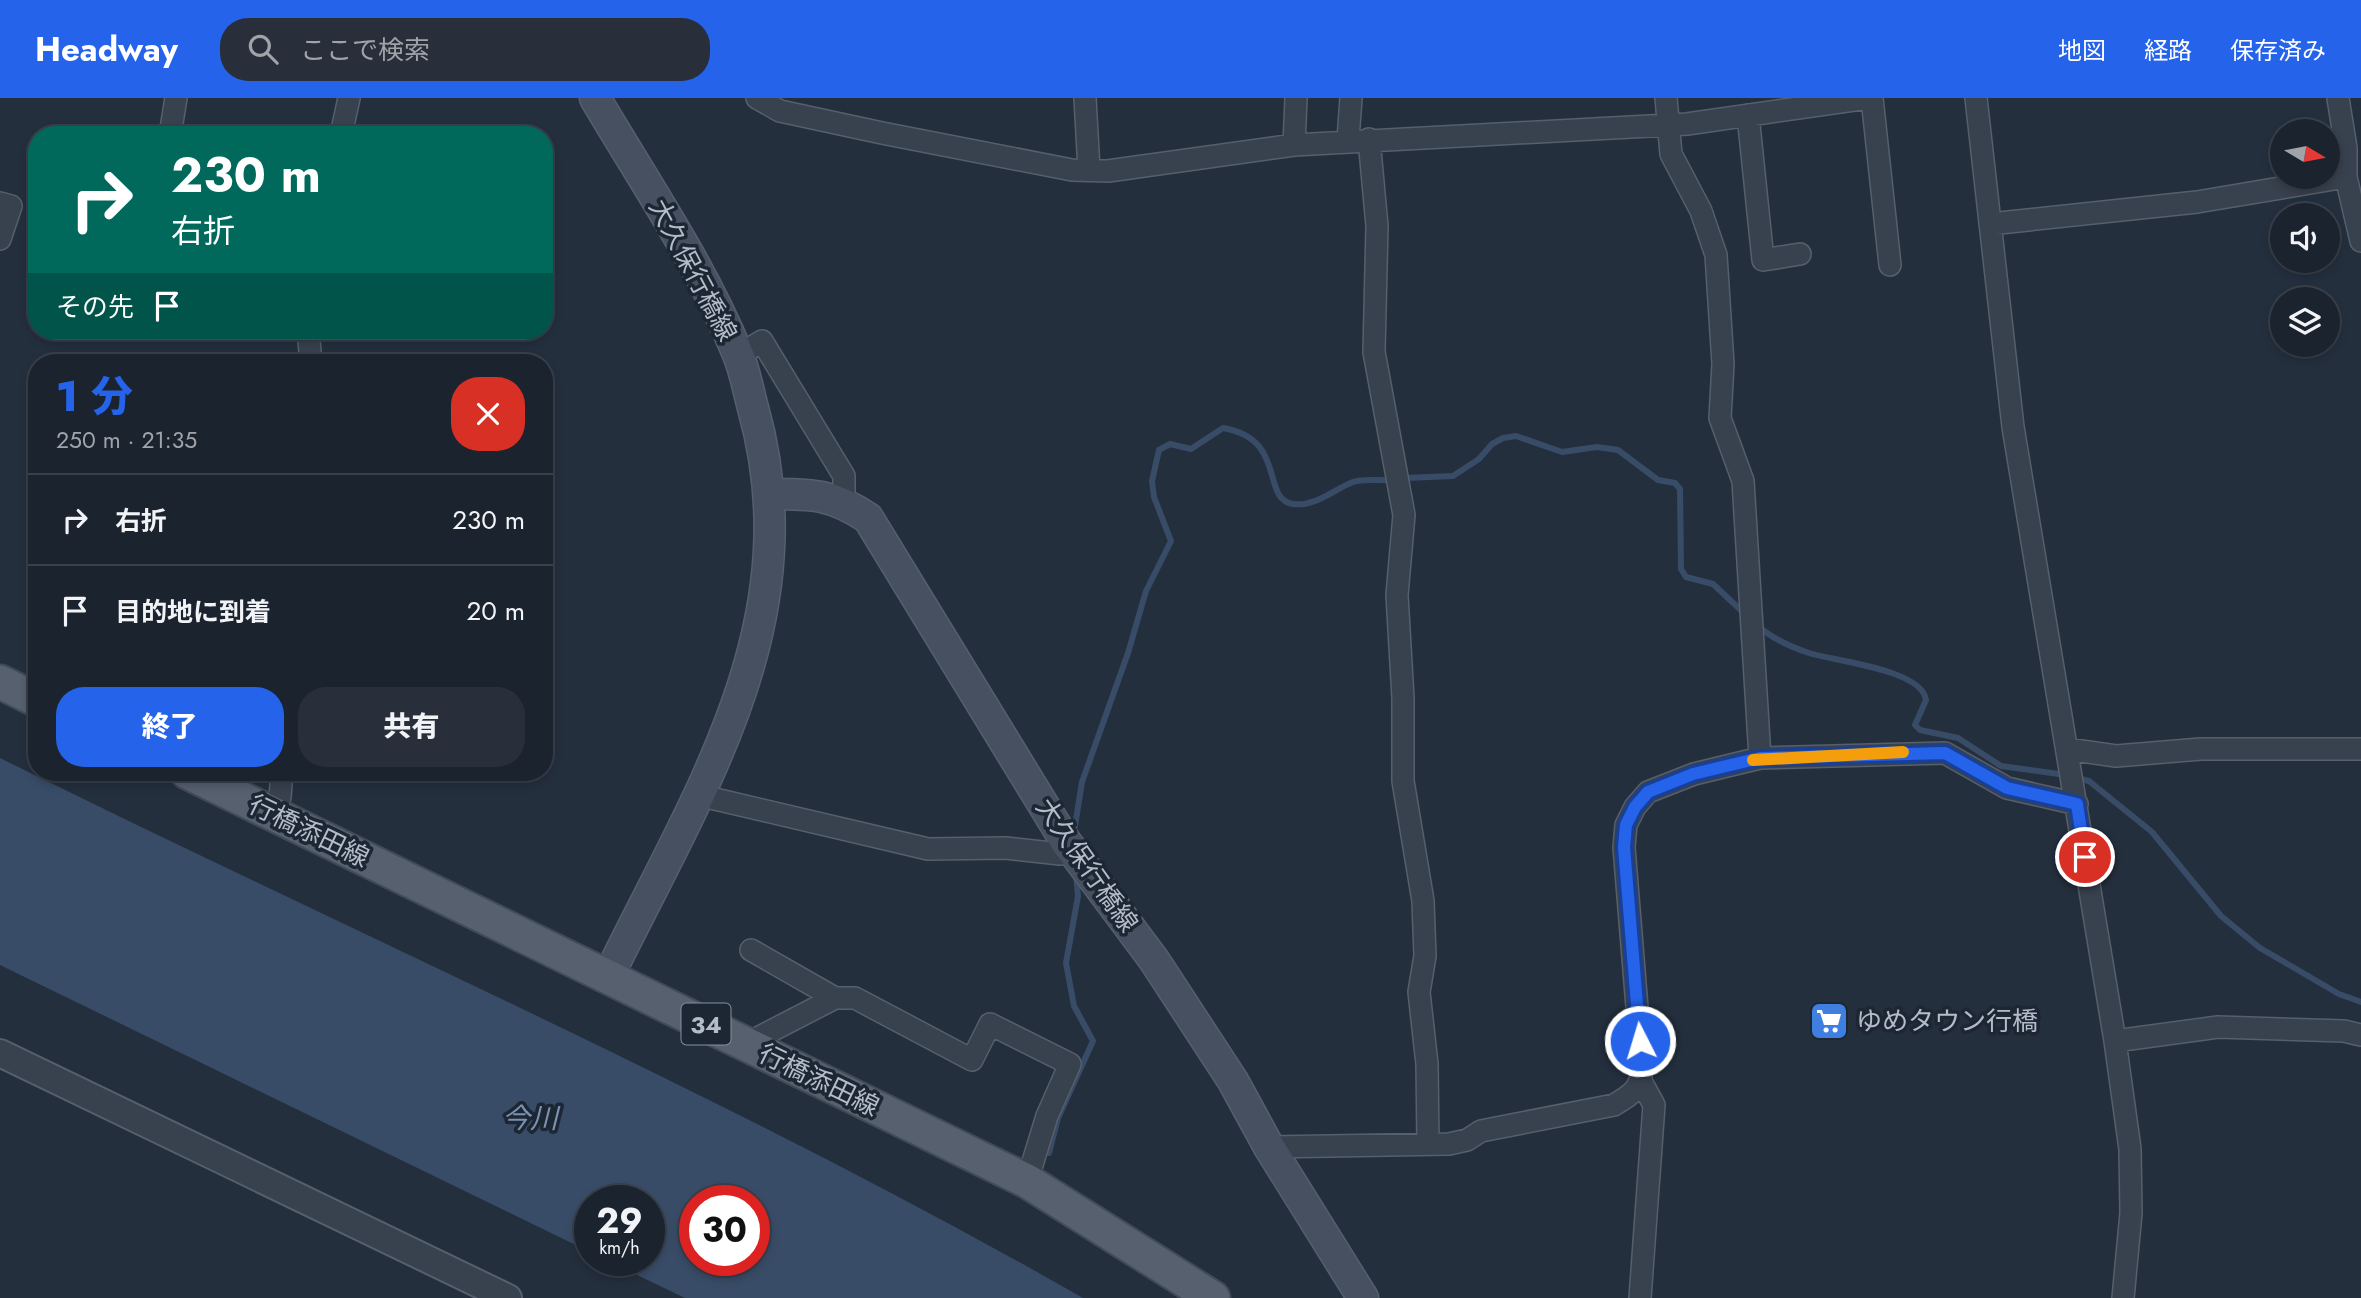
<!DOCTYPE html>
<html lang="ja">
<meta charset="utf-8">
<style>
body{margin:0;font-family:Jost,"Noto Sans JP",sans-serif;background:#282f3a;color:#f1f3f6;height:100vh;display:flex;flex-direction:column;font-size:26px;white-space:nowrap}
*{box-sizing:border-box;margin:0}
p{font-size:23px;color:#a0a4aa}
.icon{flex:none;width:38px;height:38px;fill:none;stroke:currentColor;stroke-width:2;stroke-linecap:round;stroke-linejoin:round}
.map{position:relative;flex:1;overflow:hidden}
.details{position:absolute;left:28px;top:256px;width:525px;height:427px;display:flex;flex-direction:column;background:#1b232e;border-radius:28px;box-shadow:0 4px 10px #0003,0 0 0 2px #39404a}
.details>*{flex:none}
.hud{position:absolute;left:28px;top:28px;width:525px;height:214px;border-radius:28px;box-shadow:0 4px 10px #0003,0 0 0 2px #39404a;background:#00695c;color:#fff;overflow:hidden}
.needle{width:46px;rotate:100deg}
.tools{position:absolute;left:2270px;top:21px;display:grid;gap:14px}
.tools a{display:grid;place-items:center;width:70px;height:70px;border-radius:50%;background:#1b232e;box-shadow:0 4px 10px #0003,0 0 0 2px #39404a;font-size:35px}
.speed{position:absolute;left:574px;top:1087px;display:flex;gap:14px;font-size:35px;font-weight:700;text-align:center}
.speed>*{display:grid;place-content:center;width:91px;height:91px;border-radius:50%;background:#1b232e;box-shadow:0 4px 10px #0003,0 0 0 2px #39404a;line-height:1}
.speed small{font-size:18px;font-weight:400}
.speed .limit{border:10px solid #d22;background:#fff;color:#111}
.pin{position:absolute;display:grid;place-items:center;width:60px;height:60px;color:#fff;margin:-30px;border:4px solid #fff;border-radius:50%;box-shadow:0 2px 7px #0007}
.me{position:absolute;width:77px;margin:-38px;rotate:355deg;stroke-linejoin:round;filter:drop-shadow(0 0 5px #0008)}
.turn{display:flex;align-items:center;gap:24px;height:147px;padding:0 28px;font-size:32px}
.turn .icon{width:91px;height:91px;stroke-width:2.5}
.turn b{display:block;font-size:49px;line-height:60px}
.then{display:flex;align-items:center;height:66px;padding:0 28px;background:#0003;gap:14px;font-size:26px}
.round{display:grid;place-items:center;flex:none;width:74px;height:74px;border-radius:28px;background:#282f3a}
.overview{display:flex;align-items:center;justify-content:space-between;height:119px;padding:0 28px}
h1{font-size:42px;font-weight:800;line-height:52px;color:#2563eb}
.primary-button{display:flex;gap:14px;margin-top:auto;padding:14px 28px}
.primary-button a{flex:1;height:80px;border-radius:28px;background:#2563eb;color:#fff;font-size:28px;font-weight:800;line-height:80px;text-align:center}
.primary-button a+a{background:#282f3a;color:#f1f3f6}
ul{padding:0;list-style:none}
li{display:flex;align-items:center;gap:21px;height:91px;padding:0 28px;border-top:2px solid #39404a}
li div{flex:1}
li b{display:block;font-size:26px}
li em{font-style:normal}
header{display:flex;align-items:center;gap:42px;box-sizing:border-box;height:98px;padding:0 35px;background:#2563eb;color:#fff}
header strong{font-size:33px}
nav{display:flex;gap:38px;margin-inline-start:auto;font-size:24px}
.search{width:490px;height:63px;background:#282f3a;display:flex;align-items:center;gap:18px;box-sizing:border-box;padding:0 24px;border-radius:28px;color:#a0a4aa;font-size:26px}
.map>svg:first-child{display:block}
.water{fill:#394c67;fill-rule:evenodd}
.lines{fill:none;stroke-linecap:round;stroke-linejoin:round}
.stream{stroke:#394c67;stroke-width:6}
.minor-casing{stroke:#565f6c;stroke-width:24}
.tertiary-casing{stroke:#565f6c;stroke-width:30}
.secondary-casing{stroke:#565f6c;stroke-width:33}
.primary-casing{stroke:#414a57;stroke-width:37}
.minor{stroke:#38414e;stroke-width:21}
.tertiary{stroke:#38414e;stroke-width:26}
.secondary{stroke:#465061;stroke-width:30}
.primary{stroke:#56606e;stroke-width:33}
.route-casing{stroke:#184099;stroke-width:18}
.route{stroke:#2563eb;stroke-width:12}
.slow{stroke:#f59e0b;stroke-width:12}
.labels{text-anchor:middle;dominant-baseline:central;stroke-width:7;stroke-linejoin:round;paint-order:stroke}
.shield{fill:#1d2633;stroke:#878f9c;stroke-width:2}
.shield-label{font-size:24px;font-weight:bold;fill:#b4bcc9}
.street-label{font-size:26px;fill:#b4bcc9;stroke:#1d2633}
.poi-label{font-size:26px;fill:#b4bcc9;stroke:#1d2633;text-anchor:start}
.water-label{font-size:28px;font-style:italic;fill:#7c92b1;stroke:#1d2633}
</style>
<header>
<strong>Headway</strong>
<div class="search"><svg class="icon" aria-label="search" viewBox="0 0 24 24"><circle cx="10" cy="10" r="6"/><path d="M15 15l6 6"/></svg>ここで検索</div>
<nav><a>地図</a><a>経路</a><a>保存済み</a></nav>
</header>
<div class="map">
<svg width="2361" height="1200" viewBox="0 0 2361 1200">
<rect width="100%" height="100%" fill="#242f3e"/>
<path class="water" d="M0,660c361,179 733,340 1083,540h-398l-79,-38h43v-60h-59v52l-590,-287zM695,1102h59v60h-59z"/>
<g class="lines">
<path class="stream" d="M1406,380l47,-2 26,-17 13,-15 11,-6 13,-2 46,16 35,-5 21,3 40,30 17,3 5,6 1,80 5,8 27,7 33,31
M1757,527c14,13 34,22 52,28 24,8 113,16 117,47l-11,25 5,5 38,8 43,28 65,9
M2076,680l13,3 63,51 69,84 39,32 79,46 22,8
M1075,728l7,-44 46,-129 18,-62 25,-50 -17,-44 -2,-16 7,-31 11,-6 21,5 32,-21c65,11 37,71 70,76 23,3 41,-15 60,-22 11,-4 26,-1 38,-2
M1049,1055l9,-35 35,-77 -19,-35 -8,-43 12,-67 -2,-22"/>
<defs>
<path id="minor" d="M757,0l23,13 102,22 190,37 36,1 186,-26 393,-21 181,-26
M1085,0l4,72
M1666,0l5,56 30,57 15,44 7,109 -3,54 23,63 17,277
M1872,0l18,167
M1976,0l37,329 102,614 15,108 1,64 -8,85
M2338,0l8,50v29l15,64
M1748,17l15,145 37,-6
M171,31l5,-31
M341,37l8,-37
M1369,41l8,87 -3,126 30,163 -7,80 6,103v83l20,120 2,55 -6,36 8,72 1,79
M1348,42l3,-42
M1294,47l2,-47
M0,105l11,3 -11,33
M1990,126l207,-22 149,-25
M308,233l3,31
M739,257l23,-14 82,135v26
M2067,651l49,7 85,-7h160
M698,697l230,54 78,-1 54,6 6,-12
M274,716l6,-17 2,-25
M751,852l84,48
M2115,943l103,-14 126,4 17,4
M746,946l89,-46h20l117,62 18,-36 80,40 -23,52 -20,65
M1269,1049l180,-3 18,-4 14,-9 133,-26c17,-10 27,-16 28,-36l-18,-222 2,-22 9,-18 13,-15 46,-18 66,-16 185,-5 62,35 70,16
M1640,1200l14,-193 -12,-22"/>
<path id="tertiary" d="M0,955l508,245"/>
<path id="secondary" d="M595,0c49,83 105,165 142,254 8,18 11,38 16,56 60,214 -55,384 -145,569
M770,396c43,0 62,0 98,24l198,324 88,118 79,121 36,66 94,151"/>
<path id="primary" d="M0,584l37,18
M187,674l840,409 186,117"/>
</defs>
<use href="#minor" class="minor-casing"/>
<use href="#tertiary" class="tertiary-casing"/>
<use href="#secondary" class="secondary-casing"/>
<use href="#primary" class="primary-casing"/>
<use href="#minor" class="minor"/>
<use href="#tertiary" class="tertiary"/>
<use href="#secondary" class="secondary"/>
<use href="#primary" class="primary"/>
</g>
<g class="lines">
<defs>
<path id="route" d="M1640,943l-16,-194 2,-22 9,-18 13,-15 45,-18 67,-16 185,-5 62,35 70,16 8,53"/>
</defs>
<use href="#route" class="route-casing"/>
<use href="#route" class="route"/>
<path class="slow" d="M1753,662l150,-8"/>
</g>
<defs>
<symbol id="supermarket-square" viewBox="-11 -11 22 22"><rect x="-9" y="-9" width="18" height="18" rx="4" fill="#3f7fe0" stroke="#1d2633"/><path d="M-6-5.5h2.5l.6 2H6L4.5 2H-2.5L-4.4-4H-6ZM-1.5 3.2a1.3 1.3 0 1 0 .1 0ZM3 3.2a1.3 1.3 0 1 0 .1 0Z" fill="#fff"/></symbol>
</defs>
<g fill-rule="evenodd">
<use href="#supermarket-square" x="1807" y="901" width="44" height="44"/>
</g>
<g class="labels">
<rect class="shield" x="681.5" y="905.5" width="49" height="41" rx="5"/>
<g class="shield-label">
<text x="706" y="926">34</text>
</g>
<g class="street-label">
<text transform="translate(693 172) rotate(62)">大久保行橋線</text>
<text transform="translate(309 733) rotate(26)">行橋添田線</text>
<text transform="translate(1087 767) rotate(55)">大久保行橋線</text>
<text transform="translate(819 982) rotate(26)">行橋添田線</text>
</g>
<g class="poi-label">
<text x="1856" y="923">ゆめタウン行橋</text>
</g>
<g class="water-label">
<text x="530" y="1020">今川</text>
</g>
</g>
</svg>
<div class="tools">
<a><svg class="needle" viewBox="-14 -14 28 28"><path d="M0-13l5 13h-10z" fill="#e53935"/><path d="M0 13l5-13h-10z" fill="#a0a4aa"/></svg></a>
<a><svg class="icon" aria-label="sound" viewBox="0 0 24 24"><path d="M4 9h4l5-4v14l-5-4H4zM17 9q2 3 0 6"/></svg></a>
<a><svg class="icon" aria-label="layers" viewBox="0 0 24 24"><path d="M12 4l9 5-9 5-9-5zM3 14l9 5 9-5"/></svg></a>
</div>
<div class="speed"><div>29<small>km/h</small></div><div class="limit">30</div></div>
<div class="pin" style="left:2085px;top:759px;background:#d93025"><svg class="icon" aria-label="arrive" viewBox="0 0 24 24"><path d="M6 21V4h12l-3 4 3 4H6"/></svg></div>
<svg class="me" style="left:1640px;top:943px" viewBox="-20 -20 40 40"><circle r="17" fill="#2563eb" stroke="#fff" stroke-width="3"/><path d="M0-11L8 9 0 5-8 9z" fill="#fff"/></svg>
<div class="hud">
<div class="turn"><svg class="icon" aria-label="right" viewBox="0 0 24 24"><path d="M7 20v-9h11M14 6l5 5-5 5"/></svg><div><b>230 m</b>右折</div></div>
<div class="then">その先<svg class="icon" aria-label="arrive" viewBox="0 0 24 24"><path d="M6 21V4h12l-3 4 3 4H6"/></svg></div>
</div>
<section class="details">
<div class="overview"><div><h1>1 分</h1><p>250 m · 21:35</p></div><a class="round" style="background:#d93025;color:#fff"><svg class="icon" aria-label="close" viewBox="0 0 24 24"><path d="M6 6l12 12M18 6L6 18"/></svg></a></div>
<ul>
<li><svg class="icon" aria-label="right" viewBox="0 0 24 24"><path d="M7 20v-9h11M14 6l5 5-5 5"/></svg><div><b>右折</b></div><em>230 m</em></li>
<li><svg class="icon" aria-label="arrive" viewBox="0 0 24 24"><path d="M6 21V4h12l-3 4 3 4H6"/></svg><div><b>目的地に到着</b></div><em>20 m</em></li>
</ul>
<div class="primary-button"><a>終了</a><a>共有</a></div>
</section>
</div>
